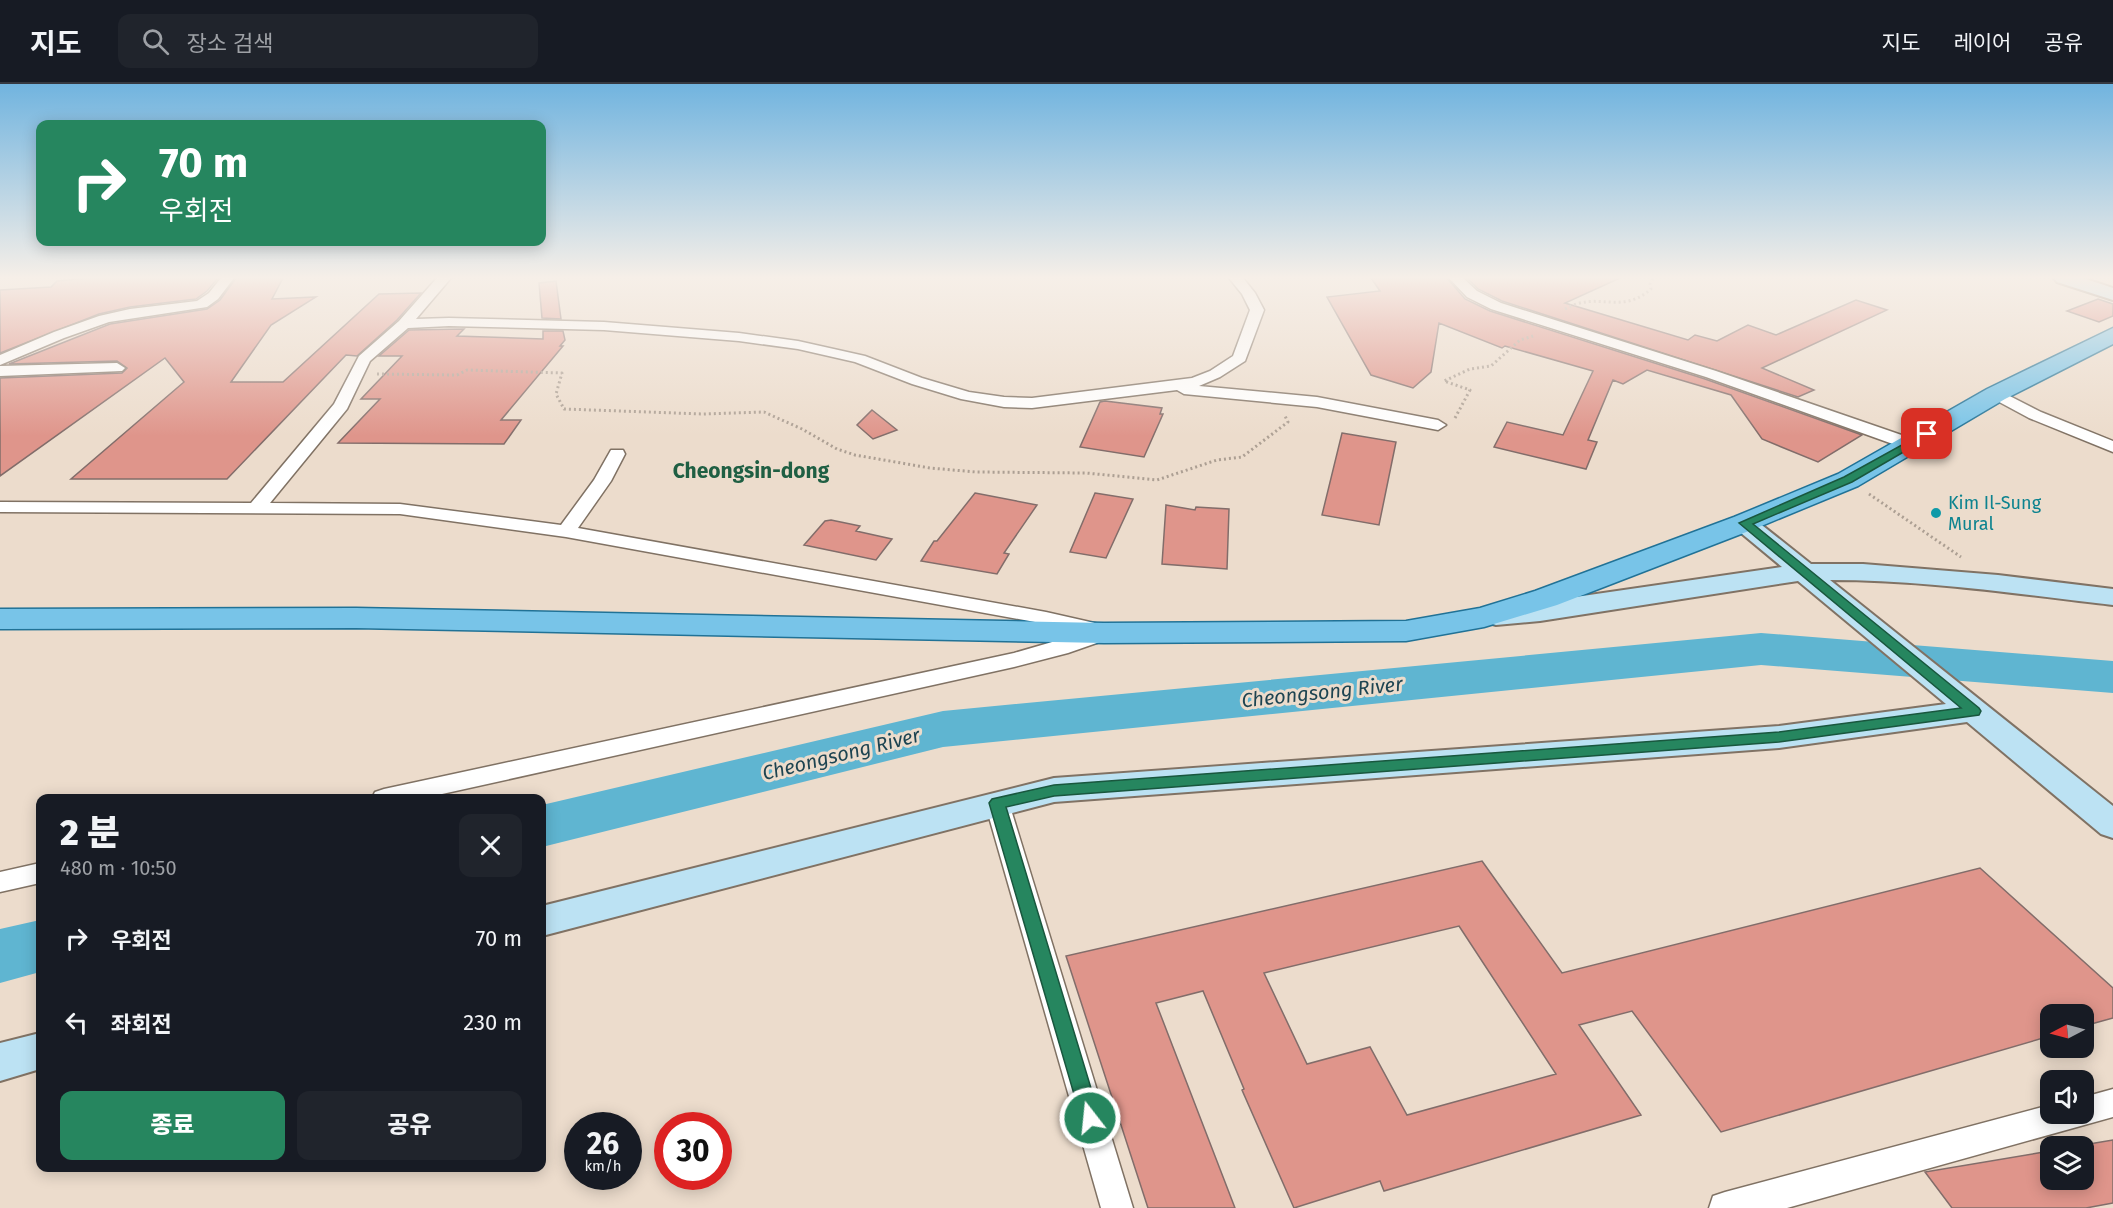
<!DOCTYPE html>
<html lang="ko">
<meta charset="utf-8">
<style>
body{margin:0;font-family:"Fira Sans","Noto Sans KR",sans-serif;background:#20242c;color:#f1f3f6;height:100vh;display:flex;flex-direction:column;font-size:22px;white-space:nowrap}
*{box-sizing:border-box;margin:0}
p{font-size:20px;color:#9ea1a6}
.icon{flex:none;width:33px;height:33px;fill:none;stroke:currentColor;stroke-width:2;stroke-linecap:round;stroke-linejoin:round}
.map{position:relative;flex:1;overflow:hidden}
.drawer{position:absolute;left:36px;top:710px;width:510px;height:378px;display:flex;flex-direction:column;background:#171b24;border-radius:12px;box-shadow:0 3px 15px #0003}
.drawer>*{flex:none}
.top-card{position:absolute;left:36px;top:36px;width:510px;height:126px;border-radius:12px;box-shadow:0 3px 15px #0003;background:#26865f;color:#fff;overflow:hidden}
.needle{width:39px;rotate:264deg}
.fabs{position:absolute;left:2040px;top:920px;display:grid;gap:12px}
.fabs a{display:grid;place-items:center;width:54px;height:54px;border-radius:12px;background:#171b24;box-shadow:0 3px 15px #0003;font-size:30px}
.speed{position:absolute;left:564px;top:1028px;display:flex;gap:12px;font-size:30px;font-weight:700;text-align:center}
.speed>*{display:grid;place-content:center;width:78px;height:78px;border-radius:50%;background:#171b24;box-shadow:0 3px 15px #0003;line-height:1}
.speed small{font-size:15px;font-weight:400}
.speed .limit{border:9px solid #d22;background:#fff;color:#111}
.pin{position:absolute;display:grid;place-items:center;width:51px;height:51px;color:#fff;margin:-26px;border-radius:12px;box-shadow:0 3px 9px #0006}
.me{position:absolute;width:66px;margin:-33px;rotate:344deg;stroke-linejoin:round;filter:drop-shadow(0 0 4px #0008)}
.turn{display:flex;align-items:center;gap:21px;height:126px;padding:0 24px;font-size:27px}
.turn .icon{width:78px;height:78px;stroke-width:2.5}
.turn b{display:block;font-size:42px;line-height:51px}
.round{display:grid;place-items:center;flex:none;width:63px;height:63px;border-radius:12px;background:#20242c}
.head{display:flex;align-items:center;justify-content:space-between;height:102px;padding:0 24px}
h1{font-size:36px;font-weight:800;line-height:45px}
.button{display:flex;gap:12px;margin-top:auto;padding:12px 24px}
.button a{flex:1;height:69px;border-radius:12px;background:#26865f;color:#fff;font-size:24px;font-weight:800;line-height:69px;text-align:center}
.button a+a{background:#20242c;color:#f1f3f6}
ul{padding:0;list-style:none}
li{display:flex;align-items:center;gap:18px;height:84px;padding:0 24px}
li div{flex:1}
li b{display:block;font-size:22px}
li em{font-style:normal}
header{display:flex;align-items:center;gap:36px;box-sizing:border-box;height:84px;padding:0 30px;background:#171b24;border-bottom:2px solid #363941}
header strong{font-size:28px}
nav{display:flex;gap:33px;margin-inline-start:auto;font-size:21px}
.search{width:420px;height:54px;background:#20242c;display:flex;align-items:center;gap:15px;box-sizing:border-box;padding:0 21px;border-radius:12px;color:#9ea1a6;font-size:22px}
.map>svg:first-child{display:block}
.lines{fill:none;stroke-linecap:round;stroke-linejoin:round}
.river{fill:#5fb5d1;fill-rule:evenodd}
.building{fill:#df958b;stroke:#826d6a;stroke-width:1.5;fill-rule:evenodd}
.street-casing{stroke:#807264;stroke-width:3}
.secondary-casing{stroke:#807264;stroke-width:4}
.primary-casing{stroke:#217296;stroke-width:3}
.path{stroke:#ac9f93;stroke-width:3;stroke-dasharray:2 3;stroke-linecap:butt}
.street{fill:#fff;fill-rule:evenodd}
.secondary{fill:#bce2f3;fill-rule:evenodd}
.primary{fill:#78c4e8;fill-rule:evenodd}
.route{fill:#26865f;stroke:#19573e;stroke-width:1.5}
.culture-dot{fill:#0f9aa8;stroke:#ecdccc;stroke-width:2}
.labels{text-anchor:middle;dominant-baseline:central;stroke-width:6;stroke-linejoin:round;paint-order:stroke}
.culture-label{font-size:18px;fill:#0d838f;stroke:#ecdccc;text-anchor:start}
.water-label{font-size:20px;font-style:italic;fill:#1d4451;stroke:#ecdccc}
.quarter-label{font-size:21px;font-weight:bold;fill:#1f5f43;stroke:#ecdccc}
</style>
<header>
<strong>지도</strong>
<div class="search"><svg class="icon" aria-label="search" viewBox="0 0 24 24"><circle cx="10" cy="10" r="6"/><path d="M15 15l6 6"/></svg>장소 검색</div>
<nav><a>지도</a><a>레이어</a><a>공유</a></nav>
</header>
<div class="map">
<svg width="2113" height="1124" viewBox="0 0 2113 1124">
<rect width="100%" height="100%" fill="#ecdccc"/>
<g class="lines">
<path class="river" d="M1761,549l352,28v32l-352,-28 -818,82 -401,100v-42l401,-94z
M40,836v52l-40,11v-54z"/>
</g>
<path class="building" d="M89,194h129l-11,13 -11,8 -66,8 -31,7 -99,39v-63l51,-3 6,-6z
M236,194h47l-11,21 44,-2 -45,28 -40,57h52l96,-88 42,-1 -24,27 -40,36 -11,-1 -119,124h-156l113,-97 -19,-24 -165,118v-98l122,-5 5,-5 -10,-7 -108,3 101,-40 97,-15 13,-9z
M1371,194h76l18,21 25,12 215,68 157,56 -44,27 -56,-23 -31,-44 -84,-25 -24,14 -10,-4 -25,60 9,2 -11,27 -92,-22 13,-25 56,13 30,-64 -88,-25 -3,2 -63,-25 -8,49 -18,16 -42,-13 -44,-78 53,-6z
M1467,194h153l-55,25 123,37 7,-5 22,6 31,-16 28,10 80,-35 31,10 -125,58 52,22 -16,7 -296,-96 -24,-12z
M556,197l5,38 -19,-1 -3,-35z
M2098,215l15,5v12l-14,6 -32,-11z
M464,245l-7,7 86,3v-8h20l2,9 -5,6h3l-62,74h20l-17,24 -166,-1 42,-44h-19l41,-43h-23l30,-26z
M1105,317l57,7 -2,6h3l-19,43 -64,-10 20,-45z
M872,326l25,20 -24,9 -16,-14z
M1342,349l54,9 -17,83 -57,-10z
M975,409l62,12 -33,48 5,1 -12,20 -76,-13 13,-20h3z
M1095,409l38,6 -27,59 -36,-6z
M1166,421l29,5 1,-3 33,2 -2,60 -65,-5z
M831,436l29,6 -4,5 36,8 -16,21 -72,-15 21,-24z
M1482,777l80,112 418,-105 133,120v30l-29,8v-12h-34v22l-329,96 -89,-121 -53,14 62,90 -257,76 -4,-10 -86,27 -52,-118 2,-1 -41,-98 -47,12 79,205h-87l-82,-252zM1459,842l97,148 -149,41 -37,-68 -63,17 -43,-91z
M2113,1056v63l-27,5h-134l-27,-36 125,-21v28h34v-33h-7z"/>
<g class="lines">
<defs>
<path id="street" d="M221,194h13l-16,21 -11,8 -98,15 -45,16 -64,27v-10l54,-23 45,-16 31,-7 67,-8 12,-8z
M437,194h14l-35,41 33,-1 155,4 135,11 59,8 67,15 57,22 47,14 35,5 28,1 160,-20 18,-7 23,-15 17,-46 -8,-16 -13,-16h14l12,15 9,17 -19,51 -25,16 -21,9 118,11 121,23 8,5 -8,5 -121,-23 -133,-13 -7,-4 -145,18 -28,-1 -43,-8 -49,-15 -57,-22 -57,-13 -59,-8 -135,-11 -155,-4 -41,2 -38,33 -23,48 -77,94 130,1 161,21 33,-45 17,-30h12l2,4 -14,27 -33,47 468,84 53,12 2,3 10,1 3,5 -3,5 -43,15 -54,14 -590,131h-52l3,-6 9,-3 630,-136 69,-20 -37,-9 -480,-87 -166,-23 -400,-2v-10l251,1 83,-99 25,-48 40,-35z
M1449,194h14l14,13 24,12 215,68 200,69 2,4 -8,5 -6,-1 -198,-71 -215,-68 -24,-12z
M117,279l8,5 -3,3 -122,5v-10z
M1996,305l45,23 72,29v11l-84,-34 -39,-21 -2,-3 2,-3z
M997,710l9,3 3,6 124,405h-32l-116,-405 3,-6z
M40,779v20l-40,9v-20z
M2113,1005v28l-326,91h-78l4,-12 12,-4 325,-87v8h34v-16z"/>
<path id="secondary" d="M2054,194h29l30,10v12l-56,-18z
M1744,432l9,2 58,46h52l135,11 115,14v16c-94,-11 -188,-25 -283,-25l283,226v32l-12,-4 -134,-112 -188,26 -725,54 -512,134v-30l512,-128 725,-52 167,-22 -148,-123 -258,40 -44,4 -10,-3 -4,-6 4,-6 296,-43 -47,-39 -3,-5 3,-5z
M40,949v36l-40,12v-38z"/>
<path id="primary" d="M2113,244v16l-108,55 -147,87 -104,43 -197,76 -73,22 -78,14 -302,2 -748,-15 -356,1v-20l356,-1 748,15 302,-2 74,-13 55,-17 199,-74 104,-43 149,-85z"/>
</defs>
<use href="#street" class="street-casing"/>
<use href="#secondary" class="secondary-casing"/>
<use href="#primary" class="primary-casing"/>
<path class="path" d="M1565,225c33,-19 55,7 86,-20l-1,-5 4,-6
M377,290l80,1 10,-5 95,3 -6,21 8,15 139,5 61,-2 38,17 35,20 18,6 75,13 46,4 110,1 71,7 60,-20 25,-3 46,-35 -3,-6
M1455,334l15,-28 -26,-9 26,-12 21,-3 29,-26 13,-4
M1869,410l92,63"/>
<use href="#street" class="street"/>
<use href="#secondary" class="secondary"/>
<use href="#primary" class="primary"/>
</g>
<linearGradient id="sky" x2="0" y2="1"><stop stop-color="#71b4df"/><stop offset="0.55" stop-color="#f6efe8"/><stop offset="1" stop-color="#f6efe8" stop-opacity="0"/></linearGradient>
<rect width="2113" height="352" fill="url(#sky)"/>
<path class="route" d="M1927,347l4,1v4l-79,46 -99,42 226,184 2,3 -2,4 -200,27 -725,54 -48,11 94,311 -3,7 -7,3 -7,-3 -94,-322 3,-4 62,-14 725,-53 182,-24 -222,-185 105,-46z"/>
<circle class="culture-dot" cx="1936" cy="429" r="6"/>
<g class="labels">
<g class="culture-label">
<text x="1948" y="419">Kim Il-Sung<tspan x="1948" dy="21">Mural</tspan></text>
</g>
<g class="water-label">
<text transform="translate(1322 608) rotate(-6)">Cheongsong River</text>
<text transform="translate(841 670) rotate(-14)">Cheongsong River</text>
</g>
<g class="quarter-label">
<text x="751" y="387">Cheongsin-dong</text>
</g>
</g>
</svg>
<div class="fabs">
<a><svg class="needle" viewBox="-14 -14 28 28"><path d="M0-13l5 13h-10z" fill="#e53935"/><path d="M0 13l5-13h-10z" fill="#9ea1a6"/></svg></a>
<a><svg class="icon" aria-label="sound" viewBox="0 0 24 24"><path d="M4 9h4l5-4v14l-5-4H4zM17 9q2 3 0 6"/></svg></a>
<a><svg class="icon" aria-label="layers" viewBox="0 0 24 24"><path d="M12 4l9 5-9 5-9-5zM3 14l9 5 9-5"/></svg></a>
</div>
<div class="speed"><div>26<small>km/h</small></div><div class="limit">30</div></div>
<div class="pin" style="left:1927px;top:350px;background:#d93025"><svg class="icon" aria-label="arrive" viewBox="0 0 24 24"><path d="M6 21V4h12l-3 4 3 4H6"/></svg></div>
<svg class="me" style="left:1090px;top:1034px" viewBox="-20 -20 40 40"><circle r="17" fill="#26865f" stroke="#fff" stroke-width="3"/><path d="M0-11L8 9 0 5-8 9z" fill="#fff"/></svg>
<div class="top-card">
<div class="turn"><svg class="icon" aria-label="right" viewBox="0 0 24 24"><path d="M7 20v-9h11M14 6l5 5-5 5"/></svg><div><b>70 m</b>우회전</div></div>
</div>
<section class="drawer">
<div class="head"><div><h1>2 분</h1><p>480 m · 10:50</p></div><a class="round"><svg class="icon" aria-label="close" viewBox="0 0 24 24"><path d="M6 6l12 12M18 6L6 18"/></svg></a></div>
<ul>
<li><svg class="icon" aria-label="right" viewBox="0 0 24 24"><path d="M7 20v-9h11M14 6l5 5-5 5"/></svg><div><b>우회전</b></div><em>70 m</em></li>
<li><svg class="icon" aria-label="left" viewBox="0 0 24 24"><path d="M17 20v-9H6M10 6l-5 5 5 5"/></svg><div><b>좌회전</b></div><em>230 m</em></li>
</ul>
<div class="button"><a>종료</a><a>공유</a></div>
</section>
</div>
